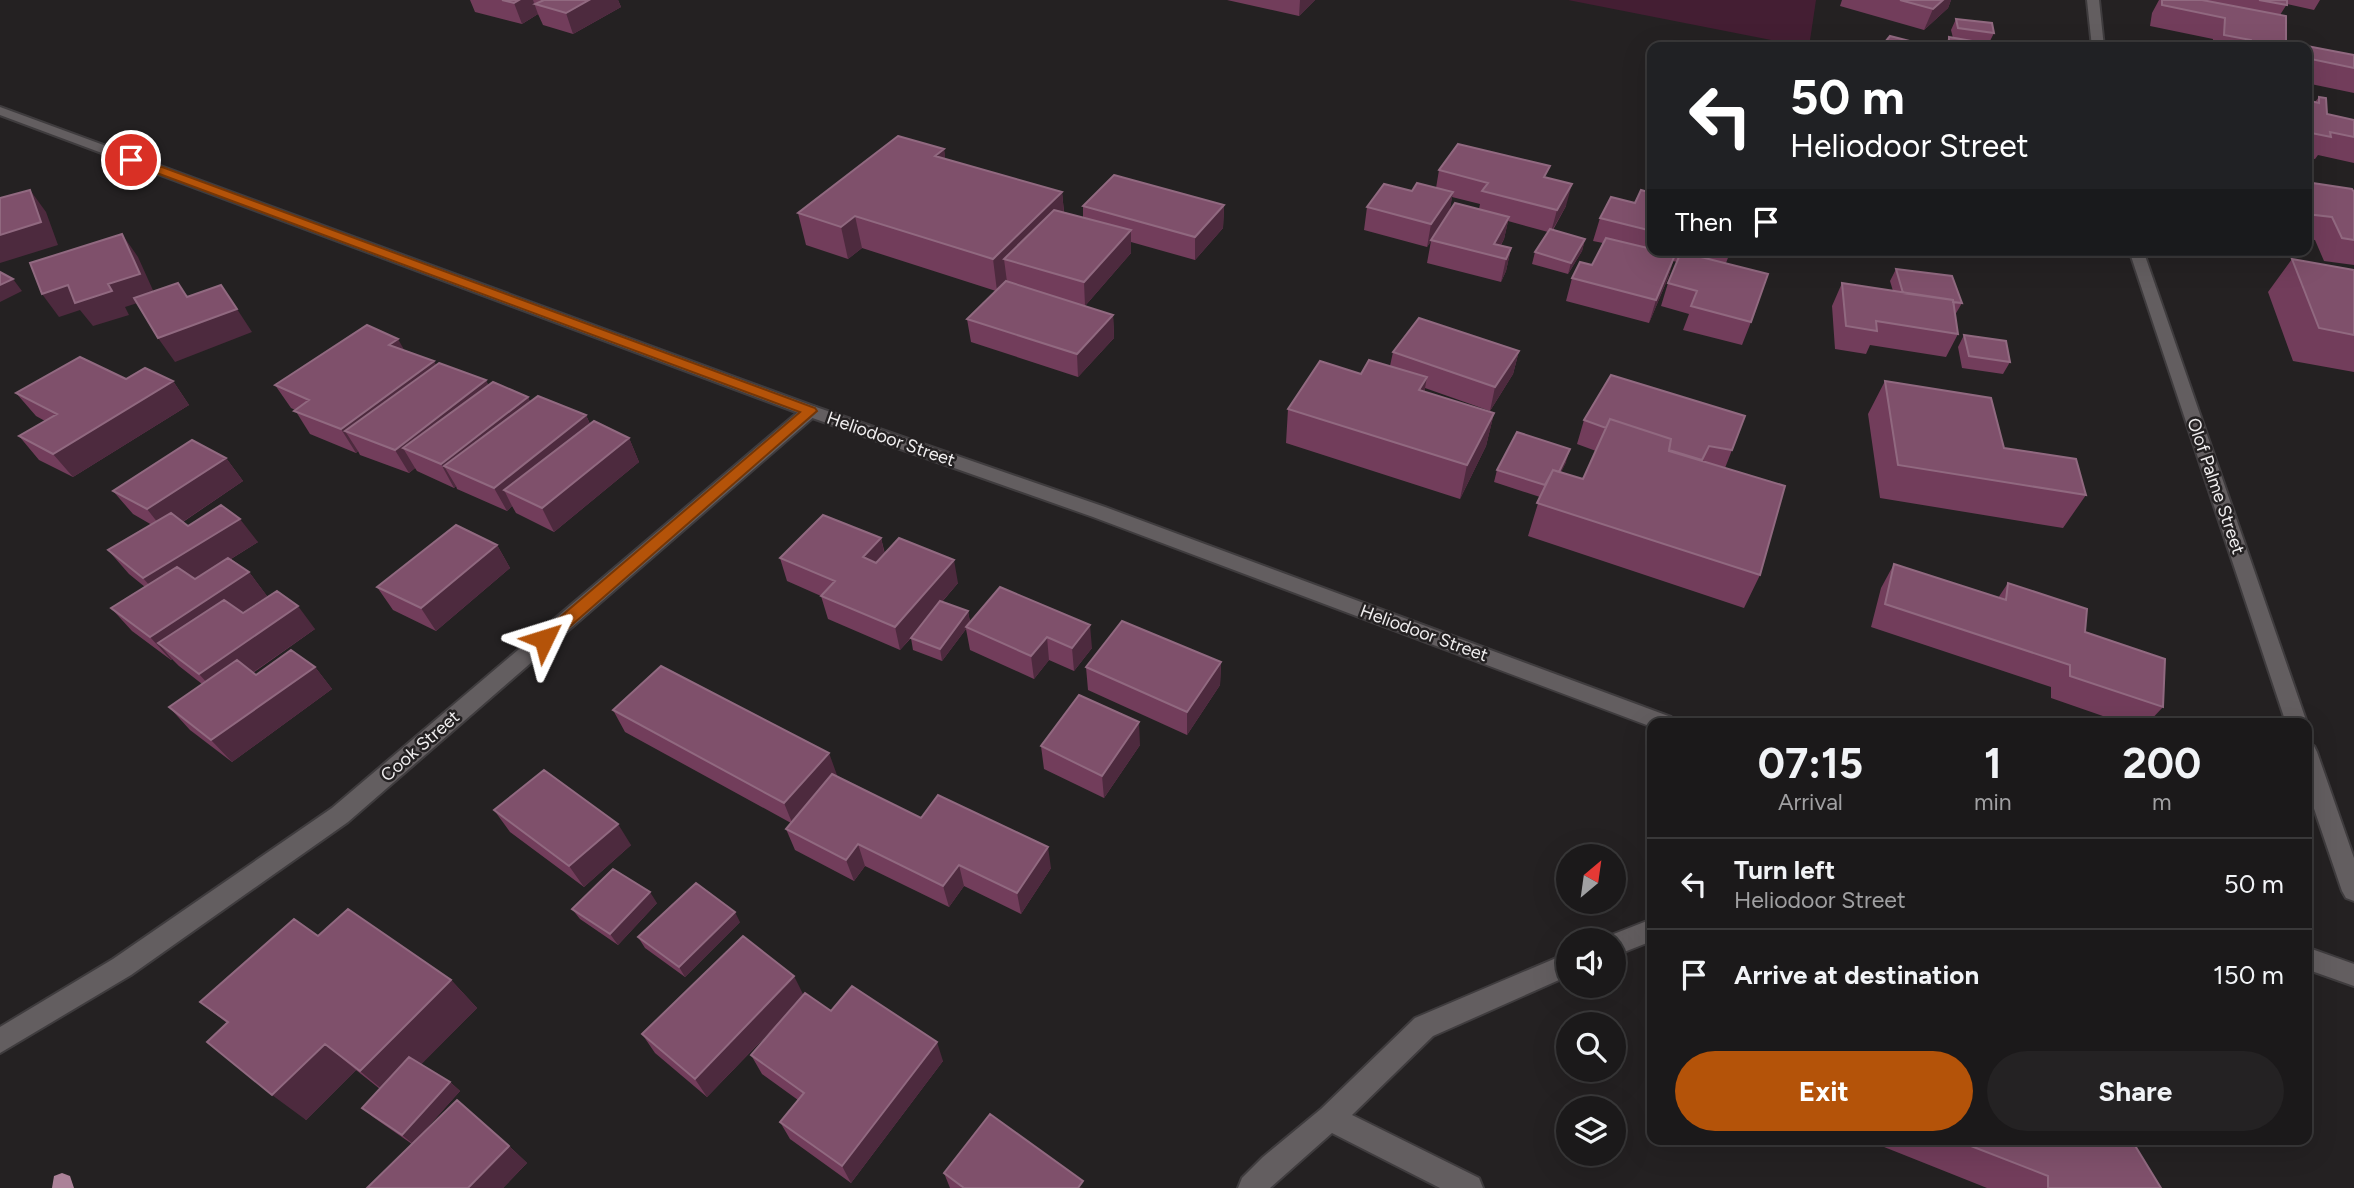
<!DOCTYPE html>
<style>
body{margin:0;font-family:Figtree,sans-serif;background:#242223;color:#f1f3f6;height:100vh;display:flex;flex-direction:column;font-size:26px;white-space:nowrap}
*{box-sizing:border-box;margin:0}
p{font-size:23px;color:#a0a0a2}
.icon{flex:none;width:38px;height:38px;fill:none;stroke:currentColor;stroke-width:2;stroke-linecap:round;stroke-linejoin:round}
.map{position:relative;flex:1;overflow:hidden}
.panel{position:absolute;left:1647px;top:718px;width:665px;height:427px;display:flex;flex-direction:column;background:#1b191a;border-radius:14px;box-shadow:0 7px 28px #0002,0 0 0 2px #393839}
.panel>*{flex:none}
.top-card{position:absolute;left:1647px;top:42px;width:665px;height:214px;border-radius:14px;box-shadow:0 7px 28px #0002,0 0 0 2px #393839;background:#202124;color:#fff;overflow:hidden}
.needle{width:46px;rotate:29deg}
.tools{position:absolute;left:1556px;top:844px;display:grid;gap:14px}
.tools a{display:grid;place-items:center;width:70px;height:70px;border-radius:50%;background:#1b191a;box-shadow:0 7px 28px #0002,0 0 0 2px #393839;font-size:35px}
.pin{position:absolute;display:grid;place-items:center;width:60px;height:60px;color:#fff;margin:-30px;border:4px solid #fff;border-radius:50%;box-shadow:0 2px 7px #0007}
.me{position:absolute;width:77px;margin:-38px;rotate:49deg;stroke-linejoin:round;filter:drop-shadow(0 0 5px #0008)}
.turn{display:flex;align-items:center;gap:24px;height:147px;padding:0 28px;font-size:32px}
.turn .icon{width:91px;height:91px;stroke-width:2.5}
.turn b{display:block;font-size:49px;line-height:60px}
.then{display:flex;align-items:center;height:66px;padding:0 28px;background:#0003;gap:14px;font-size:26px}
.eta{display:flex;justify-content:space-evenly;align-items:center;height:119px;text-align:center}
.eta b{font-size:42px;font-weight:700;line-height:49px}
.button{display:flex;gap:14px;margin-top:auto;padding:14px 28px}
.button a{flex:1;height:80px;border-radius:42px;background:#b45309;color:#fff;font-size:28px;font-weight:700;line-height:80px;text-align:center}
.button a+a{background:#242223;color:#f1f3f6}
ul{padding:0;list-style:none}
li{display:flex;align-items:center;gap:21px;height:91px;padding:0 28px;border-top:2px solid #393839}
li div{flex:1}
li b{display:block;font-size:26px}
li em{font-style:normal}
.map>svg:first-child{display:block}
.green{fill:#441e33}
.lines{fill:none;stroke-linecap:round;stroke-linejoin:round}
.stream{fill:#ac8299;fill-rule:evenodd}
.minor-casing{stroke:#3f3c3e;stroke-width:4}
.tertiary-casing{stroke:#3f3c3e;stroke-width:4}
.minor{fill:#635e60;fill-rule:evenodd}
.tertiary{fill:#635e60;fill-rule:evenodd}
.wall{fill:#723d5b;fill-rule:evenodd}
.shaded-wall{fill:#4d2a3e}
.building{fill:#7f506b;stroke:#916980;stroke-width:2}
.route{fill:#b45309;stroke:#753606;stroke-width:2}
.labels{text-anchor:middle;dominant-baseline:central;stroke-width:5;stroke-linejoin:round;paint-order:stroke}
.street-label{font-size:18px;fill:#f0eeef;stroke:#242122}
</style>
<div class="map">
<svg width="2354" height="1188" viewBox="0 0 2354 1188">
<rect width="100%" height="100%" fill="#242122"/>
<path class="green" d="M1568,0h248l-7,47h-2z"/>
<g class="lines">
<path class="stream" d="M62,1173l8,3 4,12h-22l2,-12z"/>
<defs>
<path id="minor" d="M2087,0h12l5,47h-12z
M2129,250h14l164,473 -1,2v-2h-20z
M810,406l6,1 2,4 -2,4 -468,407 -217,153 -131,78v-26l113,-68 219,-151 472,-401z
M2306,743l8,3 3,6 37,106v43l-8,-3 -4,-7 -36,-106z
M1652,919v22l-38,15v-16h-10l2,-3z
M1568,953v23l-135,60 -81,79 127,63 4,10h-43l-108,-55 -62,55h-32l4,-10 21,-21 58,-48 94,-91z"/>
<path id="tertiary" d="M0,107l816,300 289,100 566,210 3,6h-22v4l-559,-210 -289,-102 -804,-300z
M2306,947l48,17v22l-48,-17z"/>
</defs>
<use href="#minor" class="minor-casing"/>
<use href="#tertiary" class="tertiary-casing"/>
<use href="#minor" class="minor"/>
<use href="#tertiary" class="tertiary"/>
</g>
<path class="wall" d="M470,0h148l3,7 -48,27 -30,-9 -5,-11 -16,10 -47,-12z
M1227,0h88l-16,16z
M1842,0h109l-3,8 -24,22 -84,-24z
M2159,0h161l-6,10 -27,-6 -7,11 6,27 68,13v38l-48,-10v-36h-94l1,-8 -63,-13 2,-13z
M1956,19l38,14 -5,10 1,4h-46l5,-10 4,1 -2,-8z
M2319,97l8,17 27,6v43l-36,-8 -3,4 -9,-1v-58l9,2z
M944,149l1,10 117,33 2,20 19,6v-12l141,-1 -1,23 -28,32 -64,-18v11l-46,53 -43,-13 71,22 1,23 -36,39 -107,-35 -4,-23 29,-28 -134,-43 -14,11 -42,-14 -8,-32z
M1439,170l108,7 19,29 -13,24 32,9 -3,12 -14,23 -36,-10 3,-12 13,-20 -40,-11 -4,18 -3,6 10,3 -5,23 -5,11 -74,-19 4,-22 -4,6 -63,-17 3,-23 45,-16 24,-3zM1452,197l28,7 -1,5 -30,3z
M2306,182l48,10v73l-30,-4 -9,-21 -9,-1z
M1652,193v57h79l-5,13 25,59 -9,23 -59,-15 6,-16 -28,-8 7,-23 9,-21 -4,-1 -5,17 -19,45 -83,-22 6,-23 20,-13 11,-22 -10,-2 7,-23 35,-15z
M2292,259l62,11v102l-61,-11 -25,-69z
M1896,269l66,34 -7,12 3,19 -12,23 -76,-12 -4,9 -31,-5 -3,-43 10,-23 51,8 -3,-10z
M1964,335l46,27 -7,12 -41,-6 -4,-21z
M404,350l32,15 50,15 2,5 40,12 2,5 56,13 4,9 39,14 10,24 -85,70 -38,-19 -4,-7 -5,5 -50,-22 -1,-3 -2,2 -37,-17 -2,-3 -6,5 -49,-18 -2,-4 -2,2 -46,-19 -15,-24 -4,-2 -16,-23z
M1519,351l-6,23 -23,37 -65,-23 -1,4 70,21 -8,33 -26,53 -174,-56 2,-34 73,-35 29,-8 3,-14z
M126,379l47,2 16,24 -116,72 -34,-17 -20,-24 26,-15 -9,-5 -20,-23z
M1885,381l201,114 -23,33 -183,-30 -12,-84z
M1584,420l148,30 -7,18 35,107 -16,33 -216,-72 12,-39 -46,-15 3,-12 69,-8 -5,10 22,7 13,-28 -19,-7z
M226,458l17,23 -60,41 5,4 70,16 -27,17 18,13 18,24 -25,16 73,17 -62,44 3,2 59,-8 17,22 -100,73 -42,-32 -21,-23 33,-23 -23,-18 -7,-7 -1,1 -39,-29 -21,-23 34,-21 -16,-13 -21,-24 44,-25 -19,-11 -20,-23z
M881,538l4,16 73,29 -16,19 26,9 2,11 30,-35 92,61 -18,23 -25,-11 -15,19 -64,-29 -4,-21 -24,32 -29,-11 -2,-12 -11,12 -72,-31 -7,-23 -34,-15 -7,-23z
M497,545l13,23 -74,63 -43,-21 -16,-23z
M1894,564l104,34 10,-15 77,49 78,75 -15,16h-25l-72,-25v-11l-180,-60 10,-39z
M1221,662l-1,23 -33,50 -99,-45 -2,-23z
M613,710l224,65 -1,1 85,42 130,50 -30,46 -57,-28 -15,21 -84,-41 -11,15 -59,-31 -9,-21 5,-6 -166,-91z
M1140,745l-36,53 -60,-29 -3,-23z
M494,810l137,35 -47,42 -74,-55z
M657,903l-39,42 -38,-26 -8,-10z
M740,922l-55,55 -40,-29 -7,-11z
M318,936l133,44 26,28 -56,56 29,18 10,9 -44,49 93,6 18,17 -24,25h-136l45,-44 -39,-27 -11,-9 18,-19 -24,-19 -50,50 -79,-97 -27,-21z
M803,995l28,16 112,50 -92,122 -61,-44 -10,-17 18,-22 -36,-26 -11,-19 37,-42 -81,84 -52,-44 -13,-19z
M1864,1139h267l30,49h-174z
M944,1173l140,15h-134z"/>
<path class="shaded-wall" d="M519,0h14l5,14 -16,10 -8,-21z
M589,0h29l3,7 -48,27 -7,-21z
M1300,0h15l-16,16z
M1943,0h8l-3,8 -24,22 9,-21z
M944,149l4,31 -13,-24z
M1572,184l-6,22 -15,26 6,-22z
M30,190l16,22 12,33 -58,18v-28z
M1062,192l3,32 -61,35 3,23 -10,9 -4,-32z
M1453,192l-4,23 -22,32 4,-23z
M1224,205l-1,23 -28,32v-23z
M855,216l7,32 -14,11 -7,-32z
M1509,217l-5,22 -10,18v-13z
M1131,230v23l-46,53 -1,-24z
M122,234l16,23 18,40 -31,10 4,8 -36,11 -13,-16 -21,7 -17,-23 26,-9 40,-1z
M1585,239l-3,12 -14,23 3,-11z
M1511,248l-5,23 -5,11 5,-23z
M1675,255l-7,23 -19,45 7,-23z
M13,279l9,12 -22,11v-17z
M237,309l15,23 -77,30 -17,-24z
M1113,315l1,23 -36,39 -1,-23z
M398,339l13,23 -22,-17z
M1519,351l-6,23 -23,37 5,-24z
M434,361l12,23 -101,47 13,20 -2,2 -15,-24z
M1427,377l-6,33 -2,-20z
M486,380l11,23 -94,45 12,20 -6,5 -14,-23z
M173,381l16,24 -116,72 -20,-23z
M528,397l11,23 -95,46 12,20 -2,2 -13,-24z
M1494,413l-8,33 -26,53 7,-34z
M586,415l10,24 -92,51 8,16 -5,5 -13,-23z
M629,438l10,24 -85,70 -12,-24z
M1570,449l-4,13 -18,38 3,-13z
M226,458l17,23 -77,52 -19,-24z
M240,519l18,23 -95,59 -20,-23z
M881,538l5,23 -17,20 -6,-24z
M497,545l13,23 -74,63 -15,-23z
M954,560l4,23 -58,67 -5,-23z
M249,572l18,24 -91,60 -18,-13 14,16 -1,1 -21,-23z
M298,606l17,23 -96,67 -20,-22z
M968,611l2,12 -4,4v2l-24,32 -2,-12z
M1090,625l2,23 -18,23 -2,-23z
M1047,637l2,23 -15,19 -3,-23z
M1221,662l-1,23 -33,50v-23z
M315,667l17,22 -100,73 -21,-22z
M1139,722l1,23 -36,53 -2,-22z
M829,753l8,22 -44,50 -9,-22z
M618,824l13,21 -47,42 -15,-21z
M858,844l7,22 -11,15 -8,-21z
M1048,847l3,21 -30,46 -4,-21z
M959,865l5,21 -15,21 -6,-21z
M650,892l7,11 -39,42 -8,-11z
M735,912l5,10 -55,55 -6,-10z
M794,976l10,20 -97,101 -12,-18z
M451,980l26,28 -87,88 -30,-25z
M937,1042l6,19 -92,122 -9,-17z
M325,1044l31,26 -50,50 -34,-25z
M450,1082l10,9 -47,53 -11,-9z
M509,1146l18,17 -24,25h-35z"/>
<path class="building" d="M502,0h17l-5,3z
M544,0h45l-23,13 -31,-9z
M1900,0h43l-10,9z
M2162,0h40l84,16v26l68,13v13l-48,-10v-11h-56l1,-7 -27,-5 1,-17 -63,-13z
M2259,0h28v5z
M1956,19l36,4 2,10 -36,-5z
M1890,36l43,11h-52z
M1949,37l41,7v3h-41z
M2319,97l7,1 1,16 27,6v17l-24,-5 1,5 -25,-5v-32l13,3z
M898,136l46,13 -9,7 127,36 -69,67 -138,-43 -14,11 -43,-14z
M1458,144l92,22 -6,11 28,7 -15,26 -75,-19 6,-8 -49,-13z
M1114,175l110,30 -29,32 -112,-31z
M2306,182l46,7 2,3v48l-12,-2 -10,-21 -26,-3z
M1417,183l36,9 -22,32 -64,-17 17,-23 28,7z
M30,190l11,32 -41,13v-37z
M1641,190l11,3v38l-52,-13 11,-21 24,6z
M1455,203l54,14 -15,27 17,4 -5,11 -75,-19z
M1054,210l77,20 -47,52 -80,-23z
M1550,229l35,10 -14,24 -36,-11z
M122,234l18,40 -32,10 4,7 -37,12 -7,-18 -26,9 -12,-31z
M1606,238l46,11v1l23,5 -19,45 -84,-22 8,-16 12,3z
M1681,252l87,22 -17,48 -60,-16 6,-15 -29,-8z
M2292,259l62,11v65l-35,-7z
M1896,269l56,7 10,27 -9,-1v-2l-50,-7z
M0,272l13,7 -13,6z
M1006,281l107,34 -36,39 -110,-35z
M178,283l9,14 34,-12 16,24 -79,29 -24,-40z
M1842,283l111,17 5,34 -82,-13 1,10 -31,-5z
M1419,318l100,33 -24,36 -102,-35z
M367,325l31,14 -9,6 45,16 -93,68 -47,-18 15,-11 -34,-15z
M1964,335l42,6 4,21 -41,-6z
M80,357l46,22 19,-11 28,13 -120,73 -34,-18 38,-22 -41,-21z
M1369,360l58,17 -8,13 75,23 -27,52 -179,-56 32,-48 41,13z
M439,363l47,17 -91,70 -50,-19z
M1611,375l134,41 -13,34 -23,-4 -7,14 -33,-10 2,-11 -61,-20 -4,9 -22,-8z
M1885,381l106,17 13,50 72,11 10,36 -188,-30z
M493,382l35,15 -87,67 -38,-16z
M538,396l48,19 -92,73 -50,-22z
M1610,419l61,20 -2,12 116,35 -25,89 -223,-72 16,-33 30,9z
M594,421l35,17 -87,70 -38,-18z
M1517,432l53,17 -11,23 -6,-2 -8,15 -48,-15z
M192,440l34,18 -79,51 -34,-18z
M221,505l19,14 -97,59 -35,-28 63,-37 17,13z
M823,515l58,23 -18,19 13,6 23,-25 55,22 -59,67 -74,-31 14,-15 -55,-23z
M456,525l41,20 -76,63 -44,-21z
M228,558l21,14 -99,65 -39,-29 66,-41 18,12z
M1894,564l112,36 2,-17 79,26 -2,23 80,27 -2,48 -93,-31v-11l-185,-61z
M1000,587l90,38 -18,23 -25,-11 -16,19 -65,-29z
M277,591l21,15 -99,68 -41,-31 66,-43 19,13z
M940,601l28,10 -28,38 -29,-11z
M1122,621l99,41 -34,50 -101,-45z
M291,650l24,17 -104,73 -42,-33 68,-47 19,15z
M661,666l168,87 -45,50 -171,-93z
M1079,695l60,27 -37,54 -61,-30z
M544,770l74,54 -49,42 -75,-56z
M832,774l89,44 17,-23 110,52 -31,46 -58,-28 -16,21 -85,-42 -12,16 -60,-31z
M613,869l37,23 -40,42 -38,-25z
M696,883l39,29 -56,55 -41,-30z
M348,909l103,71 -91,91 -35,-27 -53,51 -65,-53 21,-20 -28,-20 94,-83 24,17z
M743,936l51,40 -99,103 -53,-45z
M852,986l85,56 -95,124 -62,-44 24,-29 -53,-38 54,-62 26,18z
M409,1057l41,25 -48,53 -40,-27z
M457,1100l52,46 -41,42h-101z
M990,1114l93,67 -5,7h-114l-20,-15z
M1953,1139h178l30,49h-113v-12z"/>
<path class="route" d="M127,157h8l680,251 2,3 -267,233h-11l-3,-5 3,-4 261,-223 -673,-250z"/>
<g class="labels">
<g class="street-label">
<text transform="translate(891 439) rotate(19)">Heliodoor Street</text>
<text transform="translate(2216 486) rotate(71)">Olof Palme Street</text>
<text transform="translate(1424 633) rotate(20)">Heliodoor Street</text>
<text transform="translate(420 746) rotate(-41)">Cook Street</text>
</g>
</g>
</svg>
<div class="tools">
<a><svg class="needle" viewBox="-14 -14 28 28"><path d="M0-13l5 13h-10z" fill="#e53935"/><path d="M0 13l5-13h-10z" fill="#a0a0a2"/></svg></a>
<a><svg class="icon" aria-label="sound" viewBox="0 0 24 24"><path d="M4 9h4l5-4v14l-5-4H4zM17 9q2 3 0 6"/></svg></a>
<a><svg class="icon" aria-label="search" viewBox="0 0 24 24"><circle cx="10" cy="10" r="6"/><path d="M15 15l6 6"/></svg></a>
<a><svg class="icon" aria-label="layers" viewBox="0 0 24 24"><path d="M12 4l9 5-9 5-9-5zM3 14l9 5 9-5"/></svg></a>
</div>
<div class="pin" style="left:131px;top:160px;background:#d93025"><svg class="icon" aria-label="arrive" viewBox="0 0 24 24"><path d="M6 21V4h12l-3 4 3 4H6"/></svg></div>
<svg class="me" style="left:544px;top:639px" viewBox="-20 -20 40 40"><path d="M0-17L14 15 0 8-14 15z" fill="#b45309" stroke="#fff" stroke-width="4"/></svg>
<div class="top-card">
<div class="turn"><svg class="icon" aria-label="left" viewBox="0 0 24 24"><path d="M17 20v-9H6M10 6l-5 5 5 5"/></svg><div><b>50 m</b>Heliodoor Street</div></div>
<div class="then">Then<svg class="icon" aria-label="arrive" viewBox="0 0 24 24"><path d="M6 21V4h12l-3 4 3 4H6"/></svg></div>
</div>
<section class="panel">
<div class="eta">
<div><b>07:15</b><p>Arrival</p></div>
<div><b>1</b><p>min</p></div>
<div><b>200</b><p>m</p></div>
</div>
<ul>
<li><svg class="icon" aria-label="left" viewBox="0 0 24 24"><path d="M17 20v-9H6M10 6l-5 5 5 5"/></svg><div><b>Turn left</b><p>Heliodoor Street</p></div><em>50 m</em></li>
<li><svg class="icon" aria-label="arrive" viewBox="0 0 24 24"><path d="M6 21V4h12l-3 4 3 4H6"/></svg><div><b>Arrive at destination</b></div><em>150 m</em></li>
</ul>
<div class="button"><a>Exit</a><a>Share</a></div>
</section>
</div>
